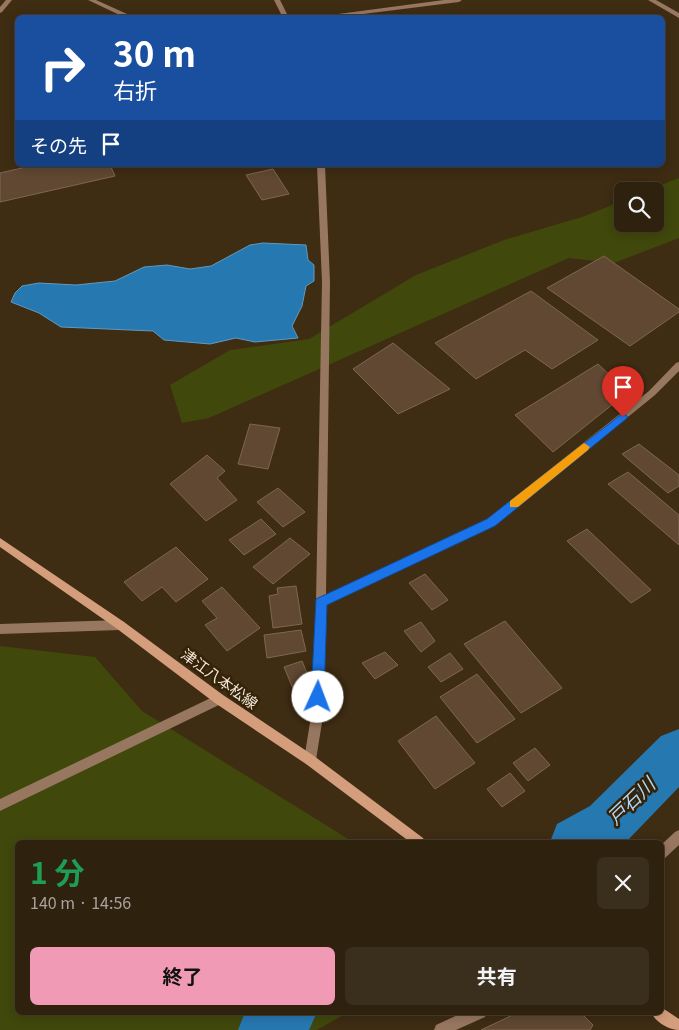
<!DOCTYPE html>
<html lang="ja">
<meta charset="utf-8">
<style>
body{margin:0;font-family:Georgia,"Noto Sans JP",serif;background:#3a2e1c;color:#f1f3f6;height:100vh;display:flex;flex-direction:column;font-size:19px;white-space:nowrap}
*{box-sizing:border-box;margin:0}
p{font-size:16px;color:#a7a39e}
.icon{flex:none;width:28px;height:28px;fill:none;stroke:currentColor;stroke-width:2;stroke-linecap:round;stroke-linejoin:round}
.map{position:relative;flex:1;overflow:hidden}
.sheet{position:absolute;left:15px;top:840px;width:649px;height:175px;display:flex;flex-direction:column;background:#2e210e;border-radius:8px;box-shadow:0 2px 12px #0003,0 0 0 1px #493e2e}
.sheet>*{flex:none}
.banner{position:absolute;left:15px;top:15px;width:650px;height:152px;border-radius:8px;box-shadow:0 2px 12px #0003,0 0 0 1px #493e2e;background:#1a4fa0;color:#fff;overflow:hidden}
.controls{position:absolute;left:614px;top:182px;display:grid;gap:10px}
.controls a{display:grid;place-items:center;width:50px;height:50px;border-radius:8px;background:#2e210e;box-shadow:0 2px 12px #0003,0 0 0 1px #493e2e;font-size:25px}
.pin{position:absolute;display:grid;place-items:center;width:42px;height:42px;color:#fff;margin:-51px -21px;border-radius:50% 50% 50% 0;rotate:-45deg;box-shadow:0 0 5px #0007}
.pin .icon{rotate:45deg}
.me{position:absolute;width:55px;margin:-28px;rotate:2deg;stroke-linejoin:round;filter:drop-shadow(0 0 4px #0008)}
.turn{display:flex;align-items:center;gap:18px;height:105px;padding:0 15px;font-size:22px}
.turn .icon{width:65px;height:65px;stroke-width:2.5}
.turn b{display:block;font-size:35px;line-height:42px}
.then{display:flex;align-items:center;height:48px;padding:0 15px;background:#0003;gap:10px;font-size:19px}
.round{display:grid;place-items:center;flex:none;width:52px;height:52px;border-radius:8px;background:#3a2e1c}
.overview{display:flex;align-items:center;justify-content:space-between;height:85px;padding:0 15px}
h1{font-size:30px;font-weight:700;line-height:38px;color:#1e9e55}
.primary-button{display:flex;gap:10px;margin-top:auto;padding:10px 15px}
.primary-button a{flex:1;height:58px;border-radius:8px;background:#f09ab6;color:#111;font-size:20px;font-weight:700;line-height:58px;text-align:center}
.primary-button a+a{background:#3a2e1c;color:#f1f3f6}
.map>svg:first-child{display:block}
.green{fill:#40480c}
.water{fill:#2678b1;stroke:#6399bc}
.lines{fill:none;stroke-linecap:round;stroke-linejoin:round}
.river{fill:#2678b1;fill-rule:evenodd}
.building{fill:#604832;stroke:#806650}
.service{fill:#987761;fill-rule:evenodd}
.minor{fill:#987761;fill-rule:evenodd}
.secondary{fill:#d49e7c;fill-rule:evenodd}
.route{fill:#1a73e8;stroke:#114b97}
.slow{fill:#f59e0b}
.labels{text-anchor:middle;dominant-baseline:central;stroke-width:5;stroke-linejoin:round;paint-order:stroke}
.street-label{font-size:15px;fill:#f2e6d7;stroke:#342309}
.near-water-label{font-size:19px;font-style:italic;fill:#b0d6f5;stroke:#342309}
</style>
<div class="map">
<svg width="679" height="1030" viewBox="0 0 679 1030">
<rect width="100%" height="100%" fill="#3e2c13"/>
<path class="green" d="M679,178v60l-65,25 -45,-5 -360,160 -27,5 -12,-38 60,-35 79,-11 107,-64 88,-35 78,-23 40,-16v23h33v-33h-9z
M0,646l95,11 47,54 211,131h-335v170l329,1 -30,17h-317z"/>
<path class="water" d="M263,243l43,2 2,15 6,5v16l-8,5 -4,20 -10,20 6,12 -43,4 -19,-4 -26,6 -46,-4 -11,-9 -92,-4 -22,-14 -28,-11 4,-9 7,-7 17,-3 37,2 39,-4 29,-14 23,-2 23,4 21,-3 39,-21z"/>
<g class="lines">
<path class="river" d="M679,729v58l-53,55h-76l7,-18 33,-18 71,-70z
M245,1012h72l-8,18h-71z"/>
</g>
<path class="building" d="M35,165h75l5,11 -115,26v-29z
M273,169l16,25 -27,6 -16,-25z
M604,256l75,53v3l-49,34 -83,-58z
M531,291l67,49 -46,29 -27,-19 -49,29 -41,-36z
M393,343l57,46 -52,25 -45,-45z
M598,364l30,28 -75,60 -38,-37z
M250,424l30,4 -12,41 -30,-5z
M639,444l40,31v11l-11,7 -46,-39z
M207,455l18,16 -8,7 20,22 -31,21 -36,-37z
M628,472l51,43v30l-71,-61z
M278,488l27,24 -22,15 -26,-25z
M261,519l15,15 -32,21 -15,-15z
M587,529l64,61 -20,13 -64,-62z
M290,538l20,16 -37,30 -20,-17z
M176,547l32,32 -32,23 -14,-15 -20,14 -18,-19z
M425,574l23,26 -16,10 -23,-27z
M296,586l6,38 -29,4 -4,-32 9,-2 -1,-6z
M222,587l38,41 -33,23 -22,-26 12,-7 -15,-17z
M505,621l57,67 -41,25 -57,-69z
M421,622l14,19 -14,11 -17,-21z
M301,630l5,21 -39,7 -3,-23z
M385,652l13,13 -23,14 -13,-16z
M450,653l13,16 -22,13 -13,-15z
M302,661l10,24 -18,6 -10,-24z
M477,674l38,45 -38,24 -37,-46z
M436,716l39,47 -40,26 -37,-48z
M535,748l15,17 -22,16 -15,-18z
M510,773l15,18 -23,16 -15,-18z
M519,1012h61l13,13 -3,5h-109z"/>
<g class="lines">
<path class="service" d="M219,694l4,1 2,4 -2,4 -223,108v-12z"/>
<path class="minor" d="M6,0h6l-10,12 -2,1v-6z
M88,0h8l40,18h-10z
M274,0h6l9,18h-6z
M444,0h18l-3,2 -128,16h-23z
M648,0h8l23,13v5z
M317,165h8l5,117 -4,313 161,-76 162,-128 27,-28 3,-1v9l-24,24 -160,130 -169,79 -3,112 -7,44 -2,4 -4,1 -4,-1 -2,-4 7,-44 5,-114 6,-320z
M120,620l4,2 1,3 -1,3 -4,2 -120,4v-10z
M679,830v15l-14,13 -4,2v-15l14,-13z
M464,1012h23l-2,5 -29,13h-22l2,-5z"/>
<path class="secondary" d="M0,538l124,84 99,73 91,61 109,82 2,4h-15l-104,-78 -91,-61 -99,-75 -116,-81z
M661,1007l18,12v11c-10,0 -24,-8 -28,-18h10z"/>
</g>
<path class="route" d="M623,413l5,4 -2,2 -131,107 -168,79 -3,92 -2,4 -4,2 -5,-2 -2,-4 5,-98 171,-80z"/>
<path class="slow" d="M584,443l6,4 -2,3 -70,57h-8v-6z"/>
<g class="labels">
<g class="street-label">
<text transform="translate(220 678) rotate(36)">津江八本松線</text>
</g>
<g class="near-water-label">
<text transform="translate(630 800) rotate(-44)">戸石川</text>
</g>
</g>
</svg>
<div class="controls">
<a><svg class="icon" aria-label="search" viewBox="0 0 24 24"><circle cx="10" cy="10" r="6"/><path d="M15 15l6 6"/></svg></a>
</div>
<div class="pin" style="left:623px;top:417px;background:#d93025"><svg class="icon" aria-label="arrive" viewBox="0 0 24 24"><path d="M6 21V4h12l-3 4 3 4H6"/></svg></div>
<svg class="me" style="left:318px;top:697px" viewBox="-20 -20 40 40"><circle r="19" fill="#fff"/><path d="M0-13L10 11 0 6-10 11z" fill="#1a73e8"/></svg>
<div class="banner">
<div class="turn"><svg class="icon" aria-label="right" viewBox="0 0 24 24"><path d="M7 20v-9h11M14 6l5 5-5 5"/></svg><div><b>30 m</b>右折</div></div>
<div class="then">その先<svg class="icon" aria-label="arrive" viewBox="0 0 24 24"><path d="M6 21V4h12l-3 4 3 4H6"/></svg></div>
</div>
<section class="sheet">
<div class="overview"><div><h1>1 分</h1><p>140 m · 14:56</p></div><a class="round"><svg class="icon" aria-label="close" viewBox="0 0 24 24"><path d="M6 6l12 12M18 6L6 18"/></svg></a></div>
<div class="primary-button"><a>終了</a><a>共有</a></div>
</section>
</div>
